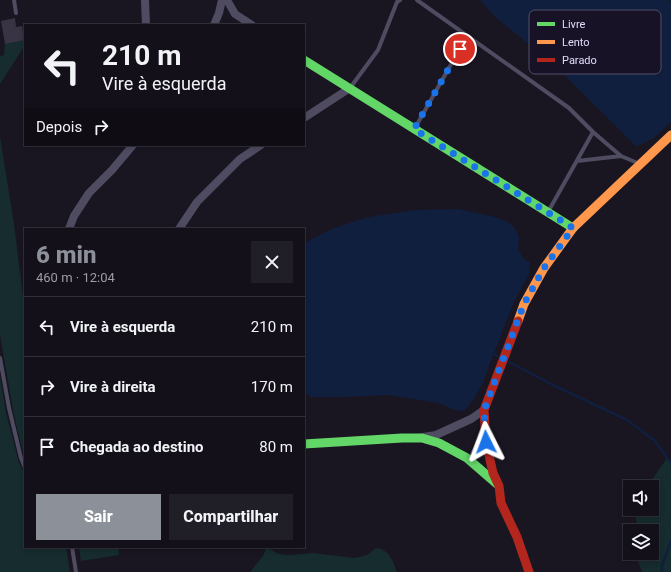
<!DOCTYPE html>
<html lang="pt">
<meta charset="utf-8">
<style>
body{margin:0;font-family:Roboto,sans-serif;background:#201e27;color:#f1f3f6;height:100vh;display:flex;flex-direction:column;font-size:15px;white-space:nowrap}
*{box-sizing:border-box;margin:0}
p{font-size:13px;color:#9d9da2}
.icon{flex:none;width:22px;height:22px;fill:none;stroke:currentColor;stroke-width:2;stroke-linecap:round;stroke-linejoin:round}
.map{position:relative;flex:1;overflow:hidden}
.sheet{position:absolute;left:24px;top:228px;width:281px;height:320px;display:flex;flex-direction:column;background:#13101a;border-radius:0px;box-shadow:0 2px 6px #0003,0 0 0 1px #323039}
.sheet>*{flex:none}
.guide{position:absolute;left:24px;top:24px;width:281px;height:122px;border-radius:0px;box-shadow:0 2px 6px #0003,0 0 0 1px #323039;background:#13101a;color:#f1f3f6;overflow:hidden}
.tools{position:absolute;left:623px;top:480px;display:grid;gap:8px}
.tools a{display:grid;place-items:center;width:36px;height:36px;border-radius:0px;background:#13101a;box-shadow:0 2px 6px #0003,0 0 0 1px #323039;font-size:20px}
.pin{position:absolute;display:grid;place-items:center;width:34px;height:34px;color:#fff;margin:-17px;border:2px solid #fff;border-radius:50%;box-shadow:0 1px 4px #0007}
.me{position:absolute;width:44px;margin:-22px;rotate:357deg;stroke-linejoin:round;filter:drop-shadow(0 0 3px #0008)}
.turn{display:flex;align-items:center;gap:14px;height:84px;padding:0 12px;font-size:18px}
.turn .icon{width:52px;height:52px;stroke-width:2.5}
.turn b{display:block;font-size:28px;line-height:34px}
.then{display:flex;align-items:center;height:38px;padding:0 12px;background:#0003;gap:8px;font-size:15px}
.round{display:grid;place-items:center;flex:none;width:42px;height:42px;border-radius:0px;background:#201e27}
.overview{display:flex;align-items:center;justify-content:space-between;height:68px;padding:0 12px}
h1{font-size:24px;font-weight:800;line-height:30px;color:#8c9099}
.action{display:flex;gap:8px;margin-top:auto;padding:8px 12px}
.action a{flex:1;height:46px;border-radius:0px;background:#8c9099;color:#fff;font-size:16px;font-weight:800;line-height:46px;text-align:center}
.action a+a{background:#201e27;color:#f1f3f6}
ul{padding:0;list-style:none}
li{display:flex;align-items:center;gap:12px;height:60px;padding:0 12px;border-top:1px solid #323039}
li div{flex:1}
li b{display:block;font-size:15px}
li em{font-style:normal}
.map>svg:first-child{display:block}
.green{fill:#162c2e}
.water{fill:#111f3f}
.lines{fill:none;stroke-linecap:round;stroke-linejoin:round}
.stream{stroke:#111f3f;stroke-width:2.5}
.building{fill:#383444}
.lane{stroke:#4f4c62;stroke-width:4}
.street{stroke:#4f4c62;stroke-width:8}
.fast{stroke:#63d668;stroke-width:9}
.slow{stroke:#ff974d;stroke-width:9}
.jam{stroke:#b3261e;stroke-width:9}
.route{stroke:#1a73e8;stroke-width:7;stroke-dasharray:0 12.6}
.key{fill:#171226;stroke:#534e66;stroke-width:1}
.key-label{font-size:11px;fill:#e0dbfc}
</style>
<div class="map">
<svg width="671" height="572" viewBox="0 0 671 572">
<rect width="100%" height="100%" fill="#191622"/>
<path class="green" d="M25,40v5l-25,39v-28l4,-1 1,-11z
M0,137l14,87 11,88v149l-11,-46 -14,-80z
M0,376l6,37 10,38 3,12 6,11v73h41l4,25h-70z
M667,458l4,3v111h-29l-7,-19h17v-22h-14l-3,-19 1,-3h16v-22h-5z
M79,547h39l1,8 -38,6z
M267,547l11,7 10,1 25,-2 42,5 12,-3 9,-7c13,1 17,13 21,24h-147l13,-16z"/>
<path class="water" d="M480,0h188l3,2v120c-12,11 -19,20 -35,24l-86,-85 -55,-44z
M457,209l34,7 15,5 9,7 4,9 -1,12 5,9 7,5 -1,11 -16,30 -30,78 -8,15 -8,11 -4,3 -8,-1 -17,-7 -49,-8 -44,2h-34l-7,-5v-149l30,-15 35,-11 47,-7z"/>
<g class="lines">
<path class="stream" d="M494,354l3,2
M509,362l44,23 74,35 27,20 17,23
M662,572v-6l9,-25"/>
</g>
<path class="building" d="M15,18l1,9 6,-1 1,6 2,-1v9l-20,4 -4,-23z"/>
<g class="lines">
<path class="lane" d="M14,0l2,13
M417,0l152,108 24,24 28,24 19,8
M350,88l28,-38 19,-48 3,-2
M415,128l52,-92
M577,161l44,-5
M548,212l45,-80
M0,358l9,50 12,50 4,10
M72,547l4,25"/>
<path class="street" d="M145,0l1,25
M227,0l8,14 17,11
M214,25l5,-12 3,-13
M304,118l46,-30
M69,229l5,-13 15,-23 23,-23 21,-25
M179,229l18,-27 43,-43 21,-14
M423,437l13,-2 35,-16 13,-9"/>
<path class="fast" d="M304,60l269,168
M304,444l98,-6h20l17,5 28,15 30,26"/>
<path class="slow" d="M518,321l6,-17 20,-36 29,-40 98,-93"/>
<path class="jam" d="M518,321l-34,89 2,32 7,31 6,13 2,17 16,34 12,35"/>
</g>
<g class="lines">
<path class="route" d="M460,49l-46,80 159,99 -29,40 -20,36 -40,106 2,32"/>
</g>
<rect x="529" y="10" width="132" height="64" rx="6" class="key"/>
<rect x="537" y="22" width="18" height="4" fill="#63d668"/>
<rect x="537" y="40" width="18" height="4" fill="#ff974d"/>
<rect x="537" y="58" width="18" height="4" fill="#b3261e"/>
<g class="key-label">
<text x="562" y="28">Livre</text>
<text x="562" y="46">Lento</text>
<text x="562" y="64">Parado</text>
</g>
</svg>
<div class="tools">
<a><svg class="icon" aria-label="sound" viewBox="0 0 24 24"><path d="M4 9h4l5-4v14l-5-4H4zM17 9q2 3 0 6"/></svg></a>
<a><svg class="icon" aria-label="layers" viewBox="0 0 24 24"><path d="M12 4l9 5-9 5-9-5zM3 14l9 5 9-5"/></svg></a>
</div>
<div class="pin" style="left:460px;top:49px;background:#d93025"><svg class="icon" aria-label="arrive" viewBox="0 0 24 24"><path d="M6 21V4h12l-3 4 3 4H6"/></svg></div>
<svg class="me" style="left:486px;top:442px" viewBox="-20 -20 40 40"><path d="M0-17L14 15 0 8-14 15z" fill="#1a73e8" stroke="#fff" stroke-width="4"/></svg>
<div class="guide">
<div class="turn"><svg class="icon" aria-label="left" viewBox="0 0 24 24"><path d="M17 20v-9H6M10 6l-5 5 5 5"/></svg><div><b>210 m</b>Vire à esquerda</div></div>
<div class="then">Depois<svg class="icon" aria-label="right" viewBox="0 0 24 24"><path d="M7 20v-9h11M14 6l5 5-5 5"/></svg></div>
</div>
<section class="sheet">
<div class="overview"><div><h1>6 min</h1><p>460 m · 12:04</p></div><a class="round"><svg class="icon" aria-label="close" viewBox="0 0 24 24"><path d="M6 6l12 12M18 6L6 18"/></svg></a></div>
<ul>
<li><svg class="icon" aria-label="left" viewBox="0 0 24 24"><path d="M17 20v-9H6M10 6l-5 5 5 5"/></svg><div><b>Vire à esquerda</b></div><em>210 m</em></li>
<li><svg class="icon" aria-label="right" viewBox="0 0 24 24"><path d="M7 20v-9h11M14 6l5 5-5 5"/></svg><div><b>Vire à direita</b></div><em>170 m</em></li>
<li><svg class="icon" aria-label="arrive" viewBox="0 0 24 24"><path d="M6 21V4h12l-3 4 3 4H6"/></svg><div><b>Chegada ao destino</b></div><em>80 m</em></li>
</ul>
<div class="action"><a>Sair</a><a>Compartilhar</a></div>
</section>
</div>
